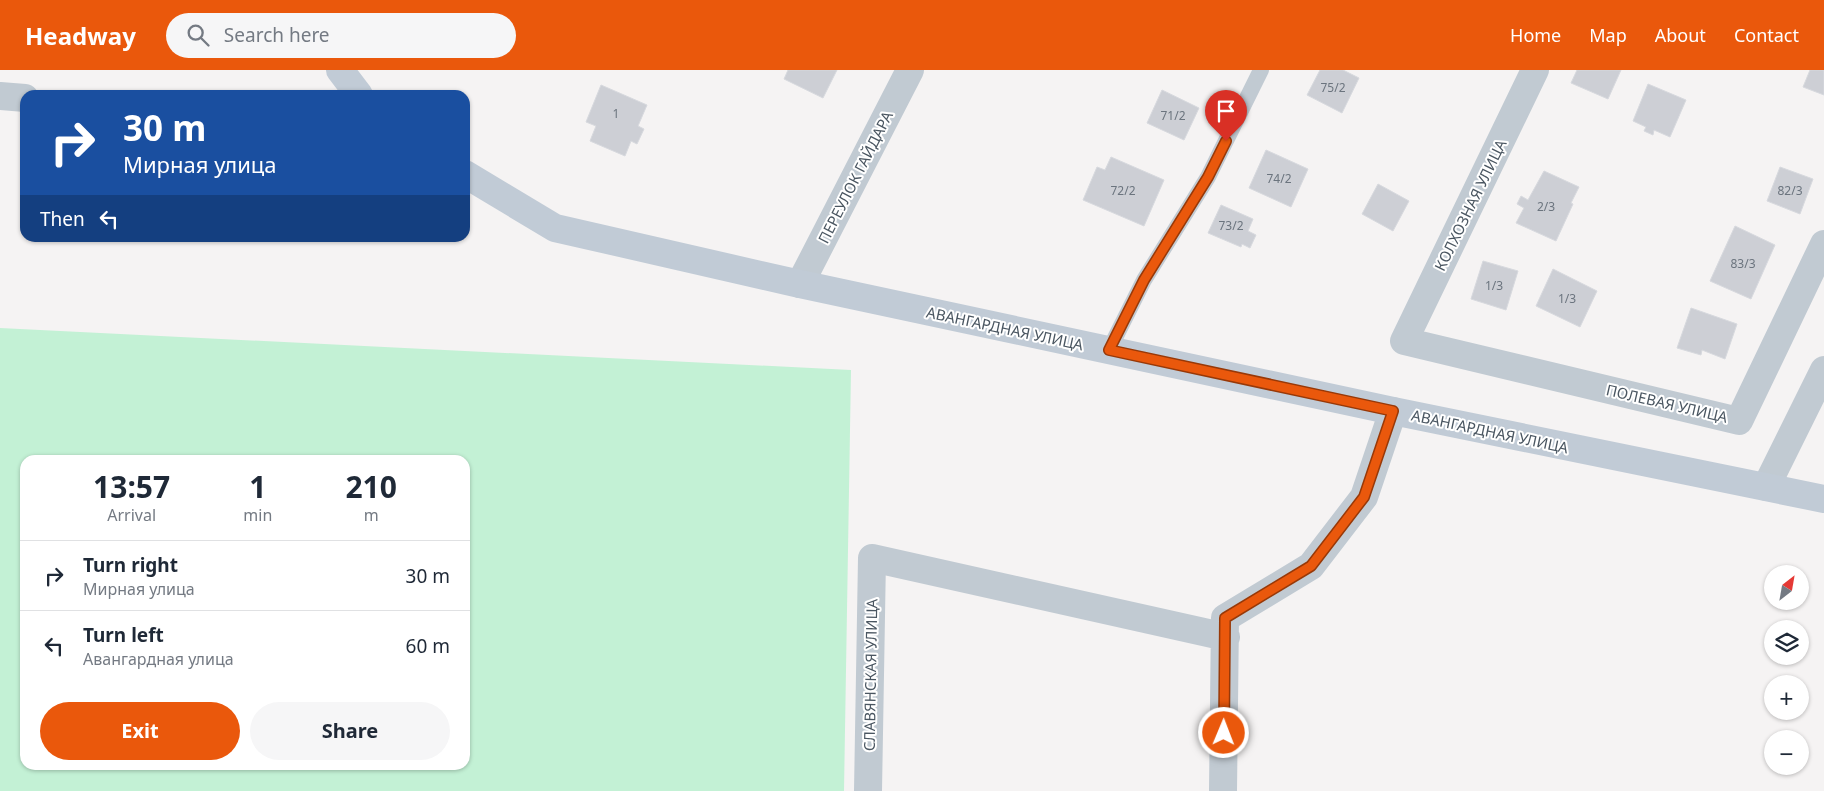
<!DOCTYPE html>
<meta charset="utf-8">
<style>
body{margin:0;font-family:"Noto Sans",sans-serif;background:#f6f6f7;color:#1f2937;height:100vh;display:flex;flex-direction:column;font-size:19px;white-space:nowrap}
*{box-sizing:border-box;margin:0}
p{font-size:16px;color:#747a83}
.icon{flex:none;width:28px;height:28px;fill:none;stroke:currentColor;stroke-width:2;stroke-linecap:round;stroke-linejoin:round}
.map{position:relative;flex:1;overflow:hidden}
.drawer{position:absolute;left:20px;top:385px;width:450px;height:315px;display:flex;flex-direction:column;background:#fff;border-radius:15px;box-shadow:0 1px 4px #0004}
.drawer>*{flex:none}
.hud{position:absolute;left:20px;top:20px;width:450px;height:152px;border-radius:15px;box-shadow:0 1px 4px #0004;background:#1a4fa0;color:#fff;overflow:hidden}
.needle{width:32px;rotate:31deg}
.tools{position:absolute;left:1764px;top:495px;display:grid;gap:10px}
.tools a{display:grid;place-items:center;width:45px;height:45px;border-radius:50%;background:#fff;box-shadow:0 1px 4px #0004;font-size:25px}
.pin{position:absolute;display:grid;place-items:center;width:42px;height:42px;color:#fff;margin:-51px -21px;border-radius:50% 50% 50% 0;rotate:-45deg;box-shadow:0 0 5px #0007}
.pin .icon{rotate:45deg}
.me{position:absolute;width:55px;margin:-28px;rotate:1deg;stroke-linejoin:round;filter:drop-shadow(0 0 4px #0008)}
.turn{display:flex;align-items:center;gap:18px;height:105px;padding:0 20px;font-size:22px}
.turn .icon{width:65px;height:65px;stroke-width:2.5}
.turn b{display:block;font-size:35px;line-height:42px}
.then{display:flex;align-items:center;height:48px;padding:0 20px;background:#0003;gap:10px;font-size:19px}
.eta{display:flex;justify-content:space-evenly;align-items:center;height:85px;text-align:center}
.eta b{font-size:30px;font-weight:700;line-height:35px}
.primary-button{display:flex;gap:10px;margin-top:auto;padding:10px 20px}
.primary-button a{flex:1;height:58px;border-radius:30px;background:#ea580c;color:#fff;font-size:20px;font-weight:700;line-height:58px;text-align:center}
.primary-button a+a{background:#f6f6f7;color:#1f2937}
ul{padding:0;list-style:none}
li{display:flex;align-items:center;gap:15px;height:70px;padding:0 20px;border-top:1px solid #e0e1e3}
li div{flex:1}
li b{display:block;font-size:19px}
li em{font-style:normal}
header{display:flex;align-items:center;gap:30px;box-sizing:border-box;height:70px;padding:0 25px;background:#ea580c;color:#fff}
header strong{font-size:24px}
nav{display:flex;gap:28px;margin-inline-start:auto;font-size:18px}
.search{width:350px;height:45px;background:#f6f6f7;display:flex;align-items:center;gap:12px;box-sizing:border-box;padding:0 18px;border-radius:28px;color:#747a83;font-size:19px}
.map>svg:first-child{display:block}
.green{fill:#c3f1d5;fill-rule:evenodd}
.building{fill:#cdcfd5;stroke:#d7d9de}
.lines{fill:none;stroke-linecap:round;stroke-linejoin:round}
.lane{stroke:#c1cad2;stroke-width:16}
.street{stroke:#c1cad2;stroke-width:28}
.secondary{stroke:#c1cbd6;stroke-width:28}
.route-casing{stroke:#983908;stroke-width:12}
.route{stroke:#ea580c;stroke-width:9}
.labels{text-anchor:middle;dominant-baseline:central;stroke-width:4;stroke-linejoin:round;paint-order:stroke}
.number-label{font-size:12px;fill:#6b747e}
.street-label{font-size:15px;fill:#4a5661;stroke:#fff}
</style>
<header>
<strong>Headway</strong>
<div class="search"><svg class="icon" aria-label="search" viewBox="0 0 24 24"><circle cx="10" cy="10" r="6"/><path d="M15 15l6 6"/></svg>Search here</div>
<nav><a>Home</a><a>Map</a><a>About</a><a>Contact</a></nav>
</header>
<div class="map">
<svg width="1824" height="721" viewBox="0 0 1824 721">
<rect width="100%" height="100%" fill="#f5f3f3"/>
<path class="green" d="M0,258l851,42 -7,421h-844zM25,390h440v305h-440z"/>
<path class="building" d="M788,0h49l-14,28 -39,-19z
M1320,0h23l16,8 -17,35 -35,-18z
M1577,0h44l-13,29 -37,-16z
M1810,0h14v25l-21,-8z
M1648,14l38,16 -16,37 -16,-7 -1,5 -9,-4 2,-4 -13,-6z
M601,15l46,20 -9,21 6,3 -7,15 -6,-3 -6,15 -35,-15 6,-15 -10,-4z
M1162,20l37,18 -15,32 -37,-17z
M1266,80l42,19 -17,38 -42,-19z
M1111,87l53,23 -20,46 -61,-26 14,-33 8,3z
M1780,97l33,12 -13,35 -33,-13z
M1544,101l35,16 -8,16 2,1 -17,37 -40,-18 8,-15 -7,-4 4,-8 7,4z
M1378,114l31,17 -16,30 -31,-17z
M1221,135l32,14 -5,12 8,4 -6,13 -8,-4 -1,3 -33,-14z
M1735,156l40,19 -24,54 -41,-18z
M1483,191l35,10 -12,39 -35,-11z
M1553,199l44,22 -17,36 -44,-21z
M1691,238l46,16 -12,35 -23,-9 -1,5 -24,-7z"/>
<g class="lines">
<path class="lane" d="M1109,280l35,-70 64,-103 53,-107"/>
<path class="street" d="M1535,0l-131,271 335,80 85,-177
M0,26l25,2
M800,214l110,-214
M1766,417l58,-117
M868,721l4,-233 354,79
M1223,721l2,-173 86,-52 53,-69 29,-86"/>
<path class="secondary" d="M340,0l19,25
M465,104l90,54 245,56 593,127 431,88"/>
</g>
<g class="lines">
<defs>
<path id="route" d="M1224,663l1,-115 86,-52 53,-69 29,-86 -284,-61 35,-70 64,-103 18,-36"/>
</defs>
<use href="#route" class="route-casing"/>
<use href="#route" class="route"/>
</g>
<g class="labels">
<g class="number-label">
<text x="1333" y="17">75/2</text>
<text x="616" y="43">1</text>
<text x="1173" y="45">71/2</text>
<text x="1279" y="108">74/2</text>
<text x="1123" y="120">72/2</text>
<text x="1790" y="120">82/3</text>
<text x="1546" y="136">2/3</text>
<text x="1231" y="155">73/2</text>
<text x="1743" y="193">83/3</text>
<text x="1494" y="215">1/3</text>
<text x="1567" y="228">1/3</text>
</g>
<g class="street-label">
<text transform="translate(855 107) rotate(-63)">ПЕРЕУЛОК ГАЙДАРА</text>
<text transform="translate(1470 135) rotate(-64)">КОЛХОЗНАЯ УЛИЦА</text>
<text transform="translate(1005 258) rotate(12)">АВАНГАРДНАЯ УЛИЦА</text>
<text transform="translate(1667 333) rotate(13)">ПОЛЕВАЯ УЛИЦА</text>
<text transform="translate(1490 361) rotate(12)">АВАНГАРДНАЯ УЛИЦА</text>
<text transform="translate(870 605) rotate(-89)">СЛАВЯНСКАЯ УЛИЦА</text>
</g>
</g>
</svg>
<div class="tools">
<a><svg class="needle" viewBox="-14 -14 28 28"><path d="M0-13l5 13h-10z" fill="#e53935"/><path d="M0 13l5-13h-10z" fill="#747a83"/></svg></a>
<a><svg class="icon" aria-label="layers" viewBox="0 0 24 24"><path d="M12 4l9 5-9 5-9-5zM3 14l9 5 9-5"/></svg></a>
<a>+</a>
<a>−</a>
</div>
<div class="pin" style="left:1226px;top:71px;background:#d93025"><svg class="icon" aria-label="arrive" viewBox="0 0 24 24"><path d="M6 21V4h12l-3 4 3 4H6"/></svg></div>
<svg class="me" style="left:1224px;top:663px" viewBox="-20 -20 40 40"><circle r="17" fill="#ea580c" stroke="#fff" stroke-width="3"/><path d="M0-11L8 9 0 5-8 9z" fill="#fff"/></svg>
<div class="hud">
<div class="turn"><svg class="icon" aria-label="right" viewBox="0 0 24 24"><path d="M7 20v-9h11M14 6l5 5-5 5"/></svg><div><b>30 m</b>Мирная улица</div></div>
<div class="then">Then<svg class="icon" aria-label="left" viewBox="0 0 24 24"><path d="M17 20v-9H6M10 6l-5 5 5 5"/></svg></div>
</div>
<section class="drawer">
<div class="eta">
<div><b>13:57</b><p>Arrival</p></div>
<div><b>1</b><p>min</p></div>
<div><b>210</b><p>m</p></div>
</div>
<ul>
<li><svg class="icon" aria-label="right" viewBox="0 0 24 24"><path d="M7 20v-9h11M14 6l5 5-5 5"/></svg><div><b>Turn right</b><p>Мирная улица</p></div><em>30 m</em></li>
<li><svg class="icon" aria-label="left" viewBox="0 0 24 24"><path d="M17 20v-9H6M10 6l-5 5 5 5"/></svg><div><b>Turn left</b><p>Авангардная улица</p></div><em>60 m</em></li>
</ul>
<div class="primary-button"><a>Exit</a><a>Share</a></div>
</section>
</div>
